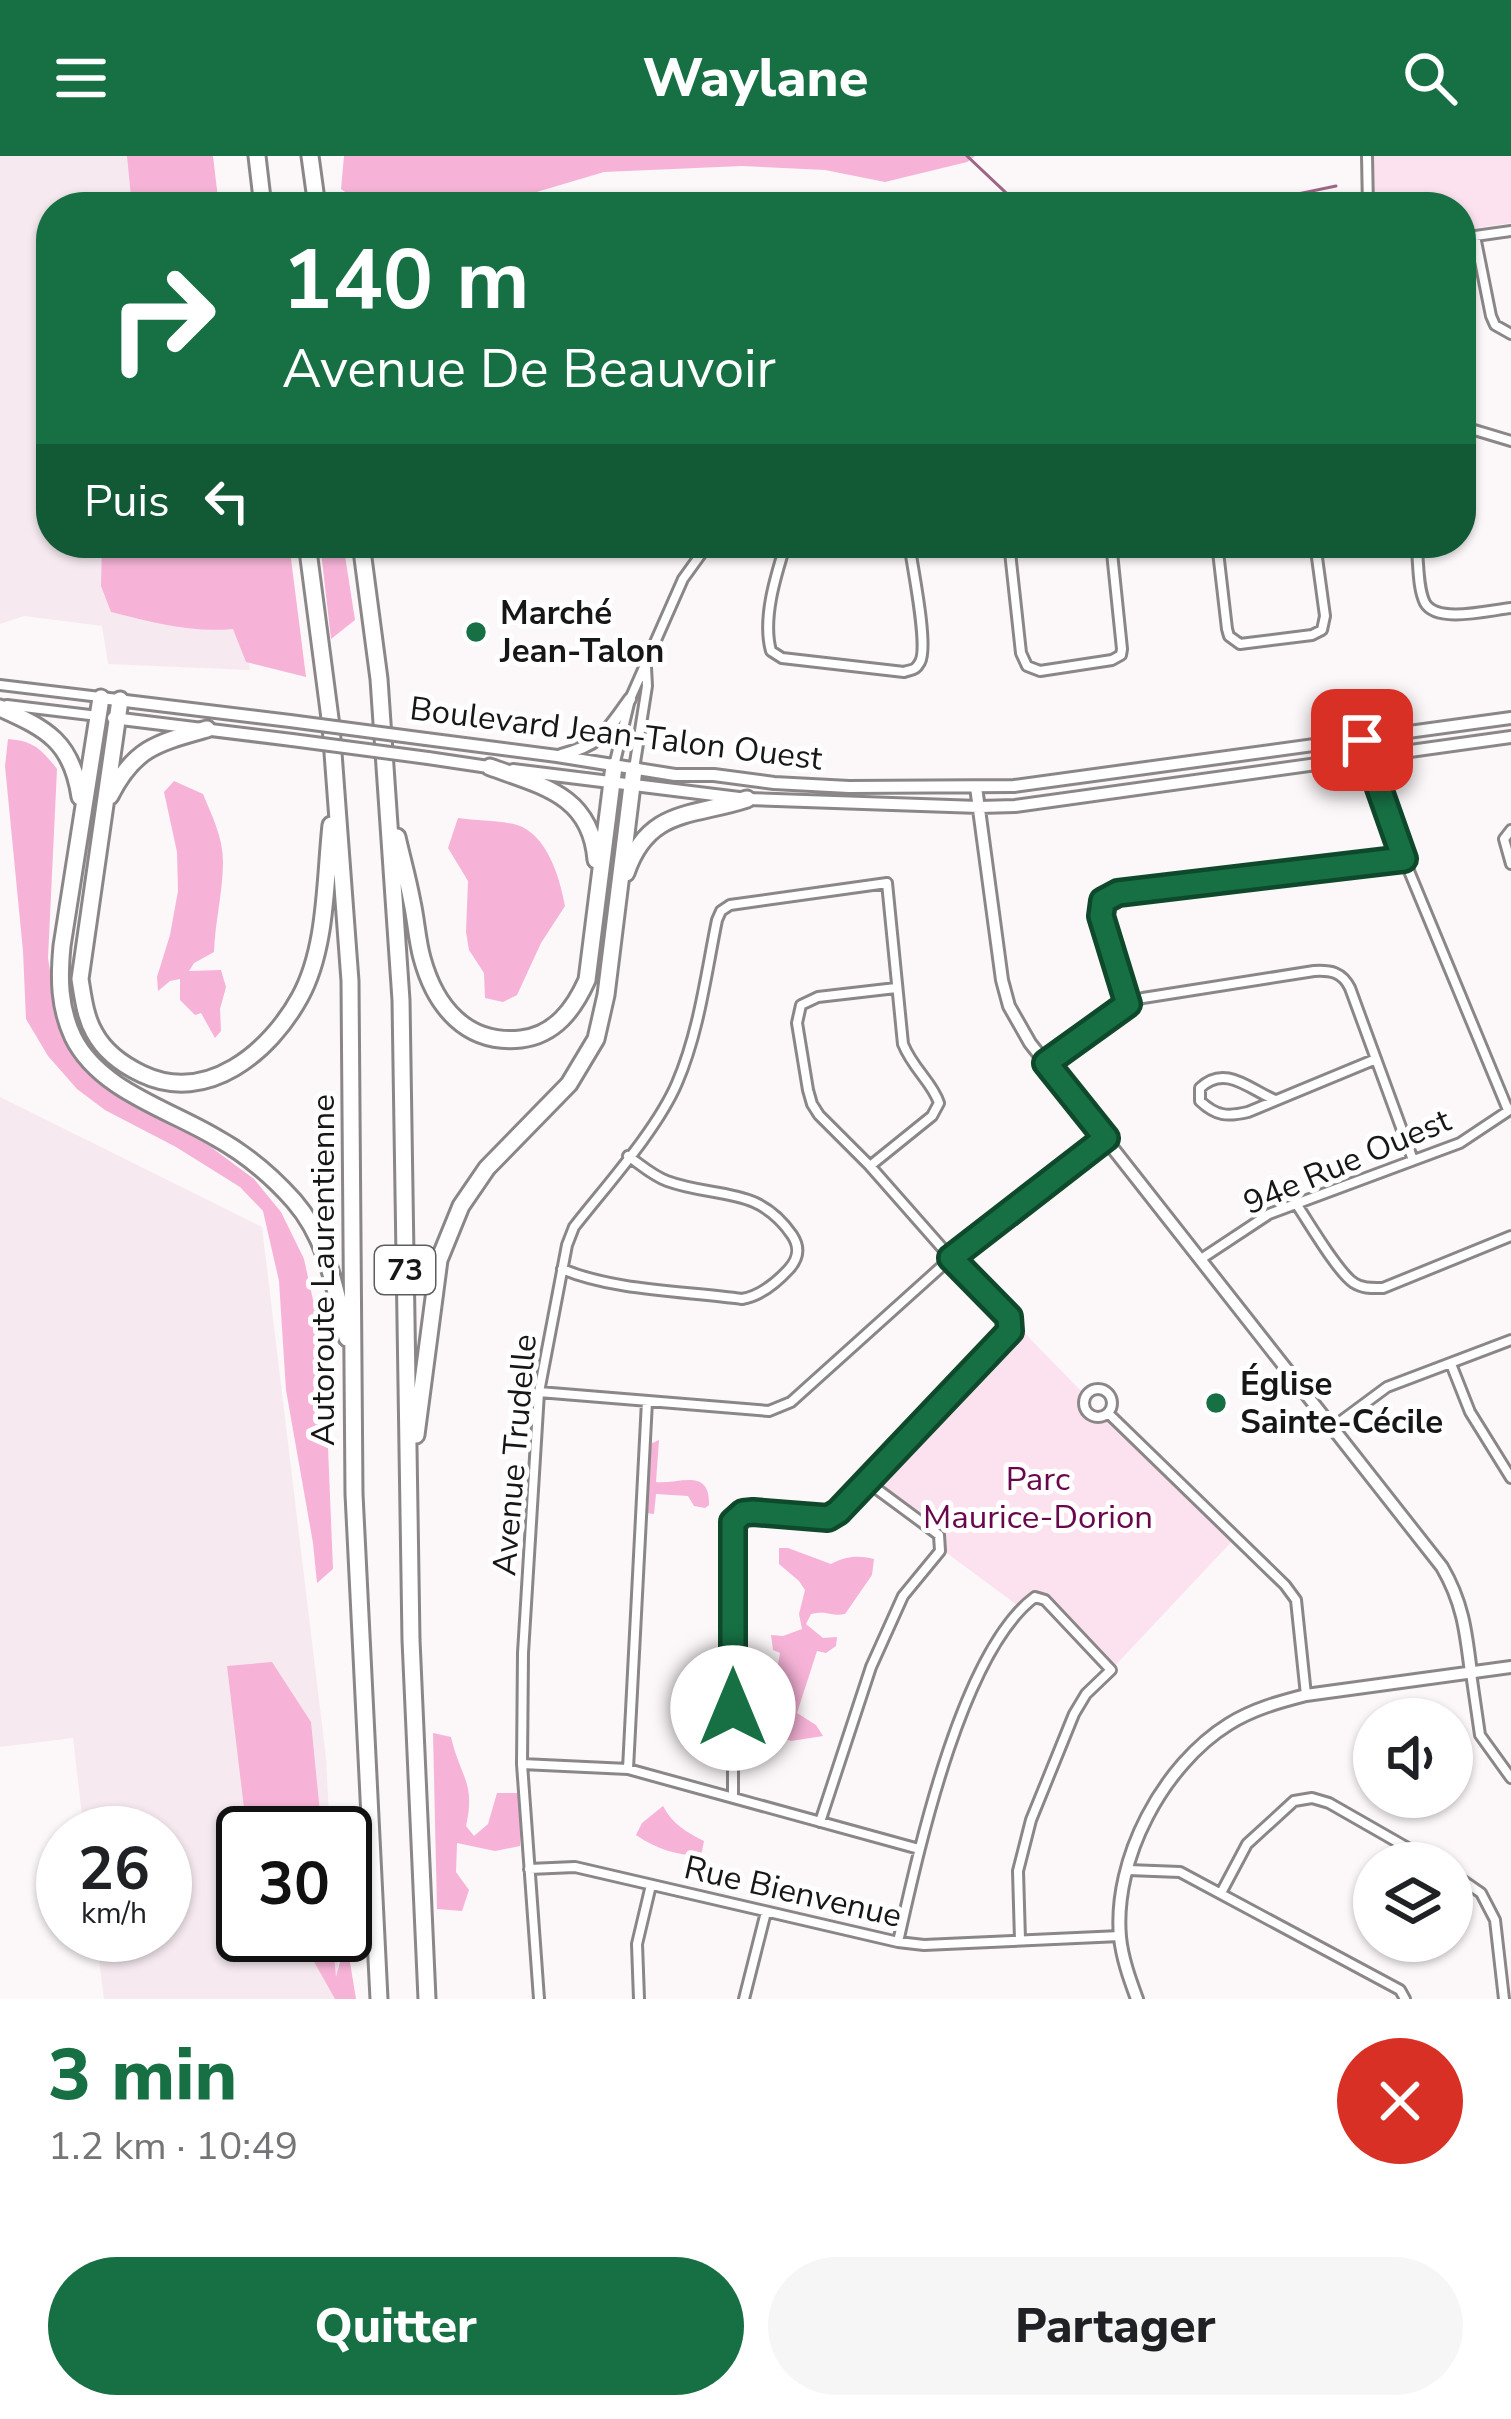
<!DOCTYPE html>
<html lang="fr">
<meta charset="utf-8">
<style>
body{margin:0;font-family:"Nunito Sans",sans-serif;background:#f6f6f6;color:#202124;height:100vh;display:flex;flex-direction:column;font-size:45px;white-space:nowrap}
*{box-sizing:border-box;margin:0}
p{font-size:39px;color:#757577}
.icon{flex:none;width:66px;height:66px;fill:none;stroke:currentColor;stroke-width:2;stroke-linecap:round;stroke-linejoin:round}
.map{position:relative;height:1843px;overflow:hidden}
.details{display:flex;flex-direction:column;background:#fff;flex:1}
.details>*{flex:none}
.banner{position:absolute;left:36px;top:36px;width:1440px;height:366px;border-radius:48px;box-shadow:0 3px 9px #0004;background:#177044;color:#fff;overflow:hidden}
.fabs{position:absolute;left:1353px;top:1542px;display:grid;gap:24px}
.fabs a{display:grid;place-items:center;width:120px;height:120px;border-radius:50%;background:#fff;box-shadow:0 3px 9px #0004;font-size:60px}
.speed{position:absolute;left:36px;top:1650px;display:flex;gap:24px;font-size:60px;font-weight:700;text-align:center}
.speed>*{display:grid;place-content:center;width:156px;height:156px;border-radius:50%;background:#fff;box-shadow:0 3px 9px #0004;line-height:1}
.speed small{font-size:30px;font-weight:400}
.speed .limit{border:6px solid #111;border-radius:18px;background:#fff;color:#111}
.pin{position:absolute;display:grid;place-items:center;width:102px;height:102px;color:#fff;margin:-51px;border-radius:24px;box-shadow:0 6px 18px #0006}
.me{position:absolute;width:132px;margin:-66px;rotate:0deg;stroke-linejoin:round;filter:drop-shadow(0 0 9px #0008)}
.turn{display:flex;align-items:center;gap:42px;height:252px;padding:0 48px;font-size:54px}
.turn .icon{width:156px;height:156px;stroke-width:2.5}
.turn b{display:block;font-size:84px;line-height:102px}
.then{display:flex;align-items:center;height:114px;padding:0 48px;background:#0003;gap:24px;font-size:45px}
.round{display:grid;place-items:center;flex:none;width:126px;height:126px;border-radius:63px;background:#f6f6f6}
.headline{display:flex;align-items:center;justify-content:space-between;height:204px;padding:0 48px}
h1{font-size:72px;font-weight:800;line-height:90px;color:#177044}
.button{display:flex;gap:24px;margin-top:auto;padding:24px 48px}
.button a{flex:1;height:138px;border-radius:72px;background:#177044;color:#fff;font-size:48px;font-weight:800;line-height:138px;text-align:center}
.button a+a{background:#f6f6f6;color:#202124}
header{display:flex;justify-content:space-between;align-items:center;height:156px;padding:0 48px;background:#177044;color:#fff;font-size:54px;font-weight:800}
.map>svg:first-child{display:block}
.built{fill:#f6eaf0}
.green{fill:#fce2ef}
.forest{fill:#f6b3d7}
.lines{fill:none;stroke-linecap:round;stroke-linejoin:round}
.stream{stroke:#9e6685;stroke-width:3}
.minor-casing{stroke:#8b8789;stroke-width:14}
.tertiary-casing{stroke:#8b8789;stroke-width:16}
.motorway-casing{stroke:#8b8789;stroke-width:21}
.minor{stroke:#fff;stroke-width:8}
.tertiary{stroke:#fff;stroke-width:10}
.motorway{stroke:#fff;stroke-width:15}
.tertiary-bridge-casing{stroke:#8b8789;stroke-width:16;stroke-linecap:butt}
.tertiary-bridge{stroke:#fff;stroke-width:10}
.route-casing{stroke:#0f492c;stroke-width:30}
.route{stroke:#177044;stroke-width:21}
.poi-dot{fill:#177044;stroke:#fff;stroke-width:4.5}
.labels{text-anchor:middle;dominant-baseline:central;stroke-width:10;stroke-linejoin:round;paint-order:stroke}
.shield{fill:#fff;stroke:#5d5d5d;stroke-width:3}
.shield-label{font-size:30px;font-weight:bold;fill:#181717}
.poi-label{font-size:33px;font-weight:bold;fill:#181717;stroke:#fff;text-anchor:start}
.street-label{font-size:33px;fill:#181717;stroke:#fff}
.park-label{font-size:33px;fill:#69074b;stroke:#fff}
</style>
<header><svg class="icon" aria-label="menu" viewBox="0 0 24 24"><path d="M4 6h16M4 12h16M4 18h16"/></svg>Waylane<svg class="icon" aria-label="search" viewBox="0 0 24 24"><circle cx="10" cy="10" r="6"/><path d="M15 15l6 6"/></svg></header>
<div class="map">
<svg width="1511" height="1843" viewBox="0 0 1511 1843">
<rect width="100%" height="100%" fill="#fcf7f9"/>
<path class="built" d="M0,0h183l6,51h-138v336h182l17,127 -142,-6 -6,-38 -78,-10 -24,8z
M0,941l262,130 64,531 4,75h-87v102h93l4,64h-236l-8,-64h69v-102h-81l-11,-95 -73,9z"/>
<path class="green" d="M1373,0h138v67l-50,7v-23h-84l-5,-17z
M1009,1161l71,73 8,4 -4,8 3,10 9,5 12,-4 128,124 -125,133 -66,-70 -10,-3 -12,11 -6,-3 -77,-57 -1,-13 -73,-54 143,-146z"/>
<path class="forest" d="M127,0h86l6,51h-87z
M344,0h631l-8,6 -82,20 -60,-12 -83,-4 -138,6 -74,22 -24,13h-140l-25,-18z
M102,387h187l17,134 -60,-15 -13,-33c-42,4 -81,-7 -122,-17l-10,-26z
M320,387h23l12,77 -24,19z
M8,583c26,2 33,10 49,30l-9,189 9,57 25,50 38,30 80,44 54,40 27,33 23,47 20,91 9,219 -16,14 -4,-40 -27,-153 -7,-109 -16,-70 -23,-24 -64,-40 -71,-37 -28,-21 -29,-33 -22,-37 -3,-68 -18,-185z
M174,625l29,13c9,22 20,43 20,68 0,29 -8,60 -9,90l-20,11 -5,8 32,-1 5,17 -6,22 1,22 -6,7 -14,-25 -6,2 -15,-15v-21l-10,2 -12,10 -1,-14 13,-42 8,-44 -1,-39 -13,-60z
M458,662c19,3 40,2 59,7 30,9 43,53 48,81l-24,37 -24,52 -14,7 -18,-4 -1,-25 -15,-23 -3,-18 2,-51 -20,-33z
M659,1284l-3,42c24,2 54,-15 53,23l-4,3 -11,-2 -6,-10 -32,-2 -2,20 -9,-1 3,-68z
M779,1392h9l43,16c15,-8 27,-9 43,-5l-2,16 -27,39c-13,3 -17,-4 -34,0l-5,10 17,14 14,-1 -1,9 -10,7 -9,-2 -20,62 19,12 7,11 -32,5 -11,-4 -4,-27 5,-20 -5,-14 4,-23 -7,-3 -2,-15 12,1 19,-7 -3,-15 6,-24 -6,-9 -20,-17z
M272,1506l39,60 11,111h-75l-20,-167z
M433,1577l18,4c9,40 25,45 15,89l8,10 14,-12 9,-31h27l-4,53 -25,5 -38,-8 -1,29 13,18 -7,21 -25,-2z
M663,1650c9,18 25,27 41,35l-3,15c-26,-1 -44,-7 -65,-21l6,-12z
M299,1779h33l4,42 4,-15 9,-6 7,43h-21z"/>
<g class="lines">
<path class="stream" d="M967,0l54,51
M1258,51l6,-6 72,-15"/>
<defs>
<path id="minor" d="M1367,0l1,51
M1475,80l16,80 4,9 16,9
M1461,82l50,-7
M1461,270l50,15
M786,387c-10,32 -24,75 -15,108l11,7 122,14c9,-3 11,-1 16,-10 9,-16 -8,-97 -11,-119
M1009,387l12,110 6,13 13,5 72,-11 9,-5 1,-6 -11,-106
M1217,387l10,86 2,7 11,8 72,-9 10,-5 3,-14 -10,-73
M1416,387c3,17 1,44 9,60 12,21 65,7 86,5
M0,529l100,12
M7,549l91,11
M1362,584l42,119 104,251
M614,610l16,-67 53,-120 26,-36
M634,613l13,-83 -1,-19
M1511,674l-7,9 7,25
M1128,848l-27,-88 2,-15 7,-5 294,-37
M1046,906l82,-58 15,-6 171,-27c17,-1 28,1 36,17l63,172
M1275,944c-26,-11 -50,-36 -75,-12v13c16,15 27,16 48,11l128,-53
M1295,1046c13,19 43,71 59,81 9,6 19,5 29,5l128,-52
M1201,1103l68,-45 191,-71 51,-34
M562,1113c53,22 122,22 180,30 18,-3 35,-17 47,-30 10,-11 11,-22 3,-34 -34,-50 -76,-36 -125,-54 -14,-5 -26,-16 -39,-25
M1451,1208l19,48 41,66
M1084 1247a14 14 0 1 1 28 0a14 14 0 1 1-28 0Z
M539,1236l230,19 22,-9 160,-144 154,-119
M1108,1257l177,172 11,15 10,95
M1333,1271l54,-40 124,-47
M1471,1517l9,62 31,43
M522,1608l106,5 291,80
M628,1613l19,-368
M733,1641v-275l10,-9 10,-1 75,6 11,-6 172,-181 1,-8 -3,-6 -58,-59 -81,-92 -51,-51 -7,-11 -4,-14 -11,-67 4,-18 17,-8 78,-9
M820,1666l51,-155 32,-71 37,-45 -1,-16 -73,-54
M529,1713l46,-2 323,75 26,3 196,-9
M1128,1714l52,2 220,118 5,9
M1452,1717l29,20 14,27 9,79
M1221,1737l26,-49 47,-43 18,-3 17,5 105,60
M898,1786c20,-89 63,-290 137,-345l10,3 66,70 -25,24 -12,20 -43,106 -13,51 2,69
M539,1843l-17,-235 1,-111 16,-261 28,-147 7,-18c32,-41 83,-97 103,-144 22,-51 29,-109 40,-163l4,-9 9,-6 157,-22 16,161c10,25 29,38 36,59l-7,13 -62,50
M639,1843l-2,-55 14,-59
M744,1843l22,-87"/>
<path id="tertiary" d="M101,542l189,23
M113,562l179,22
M426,583l131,17 118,19h39l60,8 75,4 165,-1 497,-68
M561,599c41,-11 45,-23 69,-56
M428,602l67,10
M513,614l234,29 232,8 36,-1 496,-69
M976,631l26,193 7,26 21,37 412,524c21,36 24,65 29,106
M1137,1843c-7,-19 -15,-41 -17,-62 -7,-78 43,-172 109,-213 24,-15 50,-22 77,-29l205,-28"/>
<path id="motorway" d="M257,0l6,51
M310,0l7,51
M307,387l24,183 19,255 4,513 25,505
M361,387l18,136 22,321 10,640 16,359
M101,542l-39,248c-3,32 -3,61 11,91 26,53 95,72 142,100 31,17 56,38 79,64 34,39 41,89 53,137
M120,544l-40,279c3,18 5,37 14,53 10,19 29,33 48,42 65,31 128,-22 158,-77 27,-49 25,-117 31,-172
M0,552c47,21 72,34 80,89
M490,611c52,19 101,28 106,93
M110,640c24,-48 47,-53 97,-67
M397,681c5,22 11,43 15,65 4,18 5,38 10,56 13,48 44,87 99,81 34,-4 53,-30 66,-59l27,-214
M626,717c22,-65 66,-56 121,-74
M416,1279l23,-175 22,-54 26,-38 82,-84 27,-45 10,-44 28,-226"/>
</defs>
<use href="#minor" class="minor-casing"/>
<use href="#tertiary" class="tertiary-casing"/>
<use href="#motorway" class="motorway-casing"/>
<use href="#minor" class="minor"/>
<use href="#tertiary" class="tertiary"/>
<use href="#motorway" class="motorway"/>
<defs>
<path id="tertiary-bridge" d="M290,565l136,18
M292,584l136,18"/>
</defs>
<use href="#tertiary-bridge" class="tertiary-bridge-casing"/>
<use href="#tertiary-bridge" class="tertiary-bridge"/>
</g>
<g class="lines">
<defs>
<path id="route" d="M733,1552v-186l10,-9 10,-1 75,6 10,-6 172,-181 -1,-14 -58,-59 155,-120 -60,-75 82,-59 -27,-88 2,-15 15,-8 286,-34 -42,-119"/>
</defs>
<use href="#route" class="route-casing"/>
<use href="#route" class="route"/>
</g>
<g class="poi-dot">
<circle cx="476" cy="476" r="12"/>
<circle cx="1216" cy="1247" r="12"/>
</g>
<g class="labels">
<rect class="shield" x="375" y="1090" width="60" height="48" rx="9"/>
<g class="shield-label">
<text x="405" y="1114">73</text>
</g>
<g class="poi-label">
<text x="500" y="457">Marché<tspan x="500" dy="38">Jean-Talon</tspan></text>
<text x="1240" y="1228">Église<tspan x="1240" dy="38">Sainte-Cécile</tspan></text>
</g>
<g class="street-label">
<text transform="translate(616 578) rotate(7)">Boulevard Jean-Talon Ouest</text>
<text transform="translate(1347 1006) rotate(-23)">94e Rue Ouest</text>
<text transform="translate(323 1114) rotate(-90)">Autoroute Laurentienne</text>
<text transform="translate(515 1299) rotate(-85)">Avenue Trudelle</text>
<text transform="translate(793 1736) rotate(13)">Rue Bienvenue</text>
</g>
<g class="park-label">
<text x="1038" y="1323">Parc<tspan x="1038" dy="38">Maurice-Dorion</tspan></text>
</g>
</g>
</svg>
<div class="fabs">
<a><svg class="icon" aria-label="sound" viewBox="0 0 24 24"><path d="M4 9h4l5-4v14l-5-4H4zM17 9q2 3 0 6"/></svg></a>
<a><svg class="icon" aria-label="layers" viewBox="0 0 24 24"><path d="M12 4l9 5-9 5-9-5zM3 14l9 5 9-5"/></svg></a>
</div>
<div class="speed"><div>26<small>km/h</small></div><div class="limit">30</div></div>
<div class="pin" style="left:1362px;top:584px;background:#d93025"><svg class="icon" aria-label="arrive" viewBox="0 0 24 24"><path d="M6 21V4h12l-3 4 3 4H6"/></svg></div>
<svg class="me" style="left:733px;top:1552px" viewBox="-20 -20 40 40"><circle r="19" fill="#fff"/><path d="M0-13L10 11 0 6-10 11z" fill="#177044"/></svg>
<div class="banner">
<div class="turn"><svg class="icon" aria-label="right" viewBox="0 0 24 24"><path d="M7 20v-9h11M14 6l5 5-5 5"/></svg><div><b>140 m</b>Avenue De Beauvoir</div></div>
<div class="then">Puis<svg class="icon" aria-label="left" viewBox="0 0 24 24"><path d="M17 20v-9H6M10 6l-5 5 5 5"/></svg></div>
</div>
</div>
<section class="details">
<div class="headline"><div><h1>3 min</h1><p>1.2 km · 10:49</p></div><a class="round" style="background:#d93025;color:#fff"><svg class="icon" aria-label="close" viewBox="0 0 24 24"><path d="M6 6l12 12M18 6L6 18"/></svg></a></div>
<div class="button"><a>Quitter</a><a>Partager</a></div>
</section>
